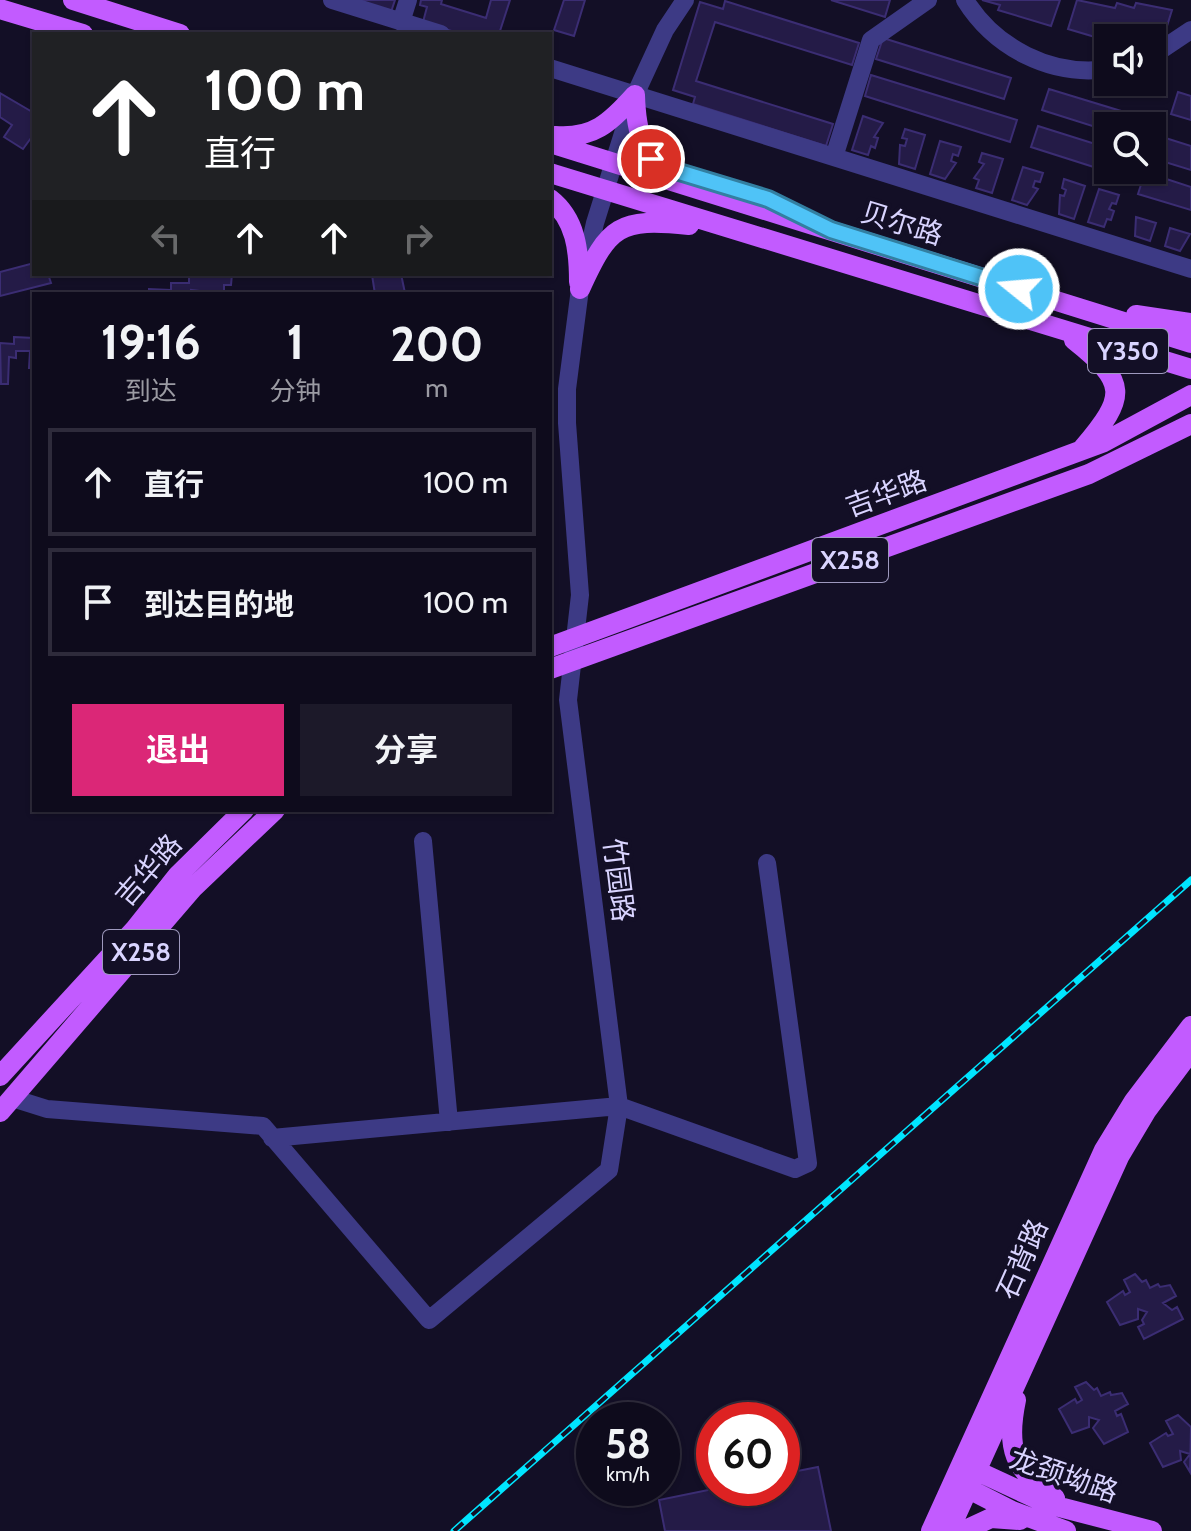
<!DOCTYPE html>
<html lang="zh">
<meta charset="utf-8">
<style>
body{margin:0;font-family:Cabin,"Noto Sans SC",sans-serif;background:#1c1929;color:#f1f3f6;height:100vh;display:flex;flex-direction:column;font-size:30px;white-space:nowrap}
*{box-sizing:border-box;margin:0}
p{font-size:26px;color:#9b9ba3}
.icon{flex:none;width:44px;height:44px;fill:none;stroke:currentColor;stroke-width:2;stroke-linecap:round;stroke-linejoin:round}
.map{position:relative;flex:1;overflow:hidden}
.panel{position:absolute;left:32px;top:292px;width:520px;height:520px;display:flex;flex-direction:column;background:#0e0b1c;border-radius:0px;box-shadow:0 2px 6px #0004,0 0 0 2px #2e2b3b}
.panel>*{flex:none}
.hud{position:absolute;left:32px;top:32px;width:520px;height:244px;border-radius:0px;box-shadow:0 2px 6px #0004,0 0 0 2px #2e2b3b;background:#202124;color:#fff;overflow:hidden}
.buttons{position:absolute;left:1094px;top:24px;display:grid;gap:16px}
.buttons a{display:grid;place-items:center;width:72px;height:72px;border-radius:0px;background:#0e0b1c;box-shadow:0 2px 6px #0004,0 0 0 2px #2e2b3b;font-size:40px}
.speed{position:absolute;left:576px;top:1402px;display:flex;gap:16px;font-size:40px;font-weight:700;text-align:center}
.speed>*{display:grid;place-content:center;width:104px;height:104px;border-radius:50%;background:#0e0b1c;box-shadow:0 2px 6px #0004,0 0 0 2px #2e2b3b;line-height:1}
.speed small{font-size:20px;font-weight:400}
.speed .limit{border:12px solid #d22;background:#fff;color:#111}
.pin{position:absolute;display:grid;place-items:center;width:68px;height:68px;color:#fff;margin:-34px;border:4px solid #fff;border-radius:50%;box-shadow:0 2px 8px #0007}
.me{position:absolute;width:88px;margin:-44px;rotate:287deg;stroke-linejoin:round;filter:drop-shadow(0 0 6px #0008)}
.turn{display:flex;align-items:center;gap:28px;height:168px;padding:0 40px;font-size:36px}
.turn .icon{width:104px;height:104px;stroke-width:2.5}
.turn b{display:block;font-size:56px;line-height:68px}
.lanes{display:flex;align-items:center;height:76px;padding:0 40px;background:#0003;justify-content:center;gap:40px;direction:ltr}
.lanes .off{opacity:.35}
.eta{display:flex;justify-content:space-evenly;align-items:center;height:136px;text-align:center}
.eta b{font-size:48px;font-weight:700;line-height:56px}
.action{display:flex;gap:16px;margin-top:auto;padding:16px 40px}
.action a{flex:1;height:92px;border-radius:0px;background:#db2777;color:#fff;font-size:32px;font-weight:700;line-height:92px;text-align:center}
.action a+a{background:#1c1929;color:#f1f3f6}
ul{padding:0;list-style:none}
li{display:flex;align-items:center;gap:24px;height:108px;margin:0 16px 12px;padding:0 24px;border:4px solid #2e2b3b;border-radius:0px}
li div{flex:1}
li b{display:block;font-size:30px}
li em{font-style:normal}
.map>svg:first-child{display:block}
.building{fill:#241b47;stroke:#3b2d73;stroke-width:2}
.lines{fill:none;stroke-linecap:round;stroke-linejoin:round}
.minor{stroke:#3d3a85;stroke-width:18}
.major{stroke:#c25bff;stroke-width:20}
.rail-casing{stroke:#00e5ff;stroke-width:7}
.rail{stroke:#130f26;stroke-width:4;stroke-dasharray:12;stroke-linecap:butt}
.route-casing{stroke:#337fa1;stroke-width:20}
.route{stroke:#4fc3f7;stroke-width:14}
.labels{text-anchor:middle;dominant-baseline:central;stroke-width:8;stroke-linejoin:round;paint-order:stroke}
.shield{fill:#130f26;stroke:#9e99be;stroke-width:2}
.shield-label{font-size:26px;font-weight:bold;fill:#d9d4ff}
.street-label{font-size:28px;fill:#d9d4ff;stroke:#130f26}
</style>
<div class="map">
<svg width="1191" height="1531" viewBox="0 0 1191 1531">
<rect width="100%" height="100%" fill="#130f26"/>
<path class="building" d="M352,0h43l-4,12z
M421,0h21l-1,4 45,14 5,-18h19l-11,34h-38l-38,-12 4,-15 -7,-2z
M564,0h21l-11,36 -20,-6z
M831,0h59l-5,17z
M982,0h78l-9,26 -53,-16 2,-5z
M1077,0l38,8 2,-5 17,5 2,-5 36,7 -10,32 -10,-4 -46,-2 -1,4 -37,-11z
M725,1l134,42 -7,22 -137,-43 -19,59 137,43 -7,22 -133,-42 2,-7 -22,-7 27,-88 23,7z
M883,38l128,40 -7,21 -128,-40z
M871,75l146,45 -7,22 -145,-46z
M1049,89l95,29 -3,8h-33v5l-66,-21z
M1178,92l13,4v24l-20,-6z
M0,93l34,20v27l-3,-2 -8,11 -19,-12 8,-12 -12,-8z
M863,116l20,7 -9,14 4,1 -3,10 -4,-2 -3,9 -16,-5z
M1038,126l70,22v22h20l-3,7 -94,-30z
M905,129l20,6 -10,34 -16,-5 1,-19 5,1 2,-7 -5,-1z
M1156,135l35,11v24l-39,-12z
M940,141l21,6 -3,9 -5,-2 -2,7 5,2 -11,16 -15,-5z
M982,153l21,6 -11,34 -16,-5 3,-8 -5,-2 10,-14 -5,-2z
M1023,167l20,6 -3,9 -5,-1 -2,6 5,2 -11,16 -15,-5z
M1145,172l46,15v23l-53,-16z
M1064,179l21,7 -11,33 -15,-5 1,-19 4,1 2,-6 -4,-2z
M1099,189l20,6 -3,9 -4,-1 -3,6 5,2 -3,9 -4,-1 -3,8 -16,-5z
M1136,217l20,6 -6,18 -15,-5z
M1170,228l20,6 -10,17 -15,-5z
M34,263v11h14l3,9 -51,13v-24z
M211,274h21l-1,11h-7v9l-33,-4v4h-42v-5l22,1v-7h18v-7l22,1z
M401,274l4,19 8,1h-38l-3,-19z
M14,337l20,1v30h-5l1,-17h-14v7l-7,-1 -1,27h-7l-1,-41 14,1z
M1135,1274l7,8 4,-2 4,8 8,-4 2,3 10,-2 6,11 -13,7 9,7 5,-3 6,12 -39,20 -6,-12 6,-3 -2,-4 5,-8 -9,-3v10l-18,6 -13,-23 16,-11 2,4 5,-3 -6,-12z
M1086,1382l8,8 3,-2 4,8 9,-4 1,3 11,-2 6,11 -13,7 2,5 4,-2 7,18 -24,12 -11,-16 6,-8 -10,-3v10l-17,6 -13,-24 16,-10 2,4 5,-3 -7,-13z
M1178,1415l13,12 -1,45 -6,-10 6,-8 -10,-3 1,9 -18,7 -13,-24 16,-10 2,3 5,-2 -7,-13z
M818,1467l13,64h-166l-6,-31 59,-12h64v-14z"/>
<g class="lines">
<path class="minor" d="M332,0l109,34
M965,0c30,48 86,77 143,69
M401,22l7,-22
M1152,56l39,-26
M550,68l641,201
M834,157l37,-117 57,-40
M423,841l26,281
M12,1098l35,11 216,17 166,194 180,-150 10,-64 -51,-406 12,-105 -13,-172v-34l13,-100 15,-66 40,-128 30,-65 20,-30
M272,1138l347,-32 176,63 13,-6 -41,-300"/>
<path class="major" d="M73,0l107,34
M0,9l83,25
M635,95c1,35 6,65 43,77
M555,136c38,3 55,-13 80,-41
M550,143l641,200
M550,173l641,196
M550,199c26,20 29,52 29,83
M580,289c29,-64 39,-71 109,-64
M1136,315l55,8
M1074,340c54,43 53,56 9,108
M550,647l554,-205 87,-47
M550,669l539,-195 102,-50
M0,1076l135,-147 43,-54 66,-65
M0,1112l193,-224 82,-78
M1016,1400c-10,48 -3,70 39,98
M964,1465l84,39 104,27
M957,1483l55,28 54,20
M931,1531l173,-381 30,-49 57,-75
M949,1531l170,-374 28,-47 44,-59
M963,1531l28,-13 29,2"/>
<defs>
<path id="rail" d="M454,1531l737,-651"/>
</defs>
<use href="#rail" class="rail-casing"/>
<use href="#rail" class="rail"/>
</g>
<g class="lines">
<defs>
<path id="route" d="M651,159l15,9 102,31 63,31 188,59"/>
</defs>
<use href="#route" class="route-casing"/>
<use href="#route" class="route"/>
</g>
<g class="labels">
<g class="shield">
<rect x="1088" y="329" width="80" height="44" rx="6"/>
<rect x="812" y="538" width="76" height="44" rx="6"/>
<rect x="103" y="930" width="76" height="44" rx="6"/>
</g>
<g class="shield-label">
<text x="1128" y="351">Y350</text>
<text x="850" y="560">X258</text>
<text x="141" y="952">X258</text>
</g>
<g class="street-label">
<text transform="translate(902 223) rotate(17)">贝尔路</text>
<text transform="translate(886 493) rotate(-20)">吉华路</text>
<text transform="translate(148 870) rotate(-49)">吉华路</text>
<text transform="translate(619 880) rotate(83)">竹园路</text>
<text transform="translate(1022 1259) rotate(-66)">石背路</text>
<text transform="translate(1064 1475) rotate(19)">龙颈坳路</text>
</g>
</g>
</svg>
<div class="buttons">
<a><svg class="icon" aria-label="sound" viewBox="0 0 24 24"><path d="M4 9h4l5-4v14l-5-4H4zM17 9q2 3 0 6"/></svg></a>
<a><svg class="icon" aria-label="search" viewBox="0 0 24 24"><circle cx="10" cy="10" r="6"/><path d="M15 15l6 6"/></svg></a>
</div>
<div class="speed"><div>58<small>km/h</small></div><div class="limit">60</div></div>
<div class="pin" style="left:651px;top:159px;background:#d93025"><svg class="icon" aria-label="arrive" viewBox="0 0 24 24"><path d="M6 21V4h12l-3 4 3 4H6"/></svg></div>
<svg class="me" style="left:1019px;top:289px" viewBox="-20 -20 40 40"><circle r="17" fill="#4fc3f7" stroke="#fff" stroke-width="3"/><path d="M0-11L8 9 0 5-8 9z" fill="#fff"/></svg>
<div class="hud">
<div class="turn"><svg class="icon" aria-label="ahead" viewBox="0 0 24 24"><path d="M12 20V5M6 11l6-6 6 6"/></svg><div><b>100 m</b>直行</div></div>
<div class="lanes"><svg class="icon off" aria-label="left" viewBox="0 0 24 24"><path d="M17 20v-9H6M10 6l-5 5 5 5"/></svg><svg class="icon" aria-label="ahead" viewBox="0 0 24 24"><path d="M12 20V5M6 11l6-6 6 6"/></svg><svg class="icon" aria-label="ahead" viewBox="0 0 24 24"><path d="M12 20V5M6 11l6-6 6 6"/></svg><svg class="icon off" aria-label="right" viewBox="0 0 24 24"><path d="M7 20v-9h11M14 6l5 5-5 5"/></svg></div>
</div>
<section class="panel">
<div class="eta">
<div><b>19:16</b><p>到达</p></div>
<div><b>1</b><p>分钟</p></div>
<div><b>200</b><p>m</p></div>
</div>
<ul>
<li><svg class="icon" aria-label="ahead" viewBox="0 0 24 24"><path d="M12 20V5M6 11l6-6 6 6"/></svg><div><b>直行</b></div><em>100 m</em></li>
<li><svg class="icon" aria-label="arrive" viewBox="0 0 24 24"><path d="M6 21V4h12l-3 4 3 4H6"/></svg><div><b>到达目的地</b></div><em>100 m</em></li>
</ul>
<div class="action"><a>退出</a><a>分享</a></div>
</section>
</div>
